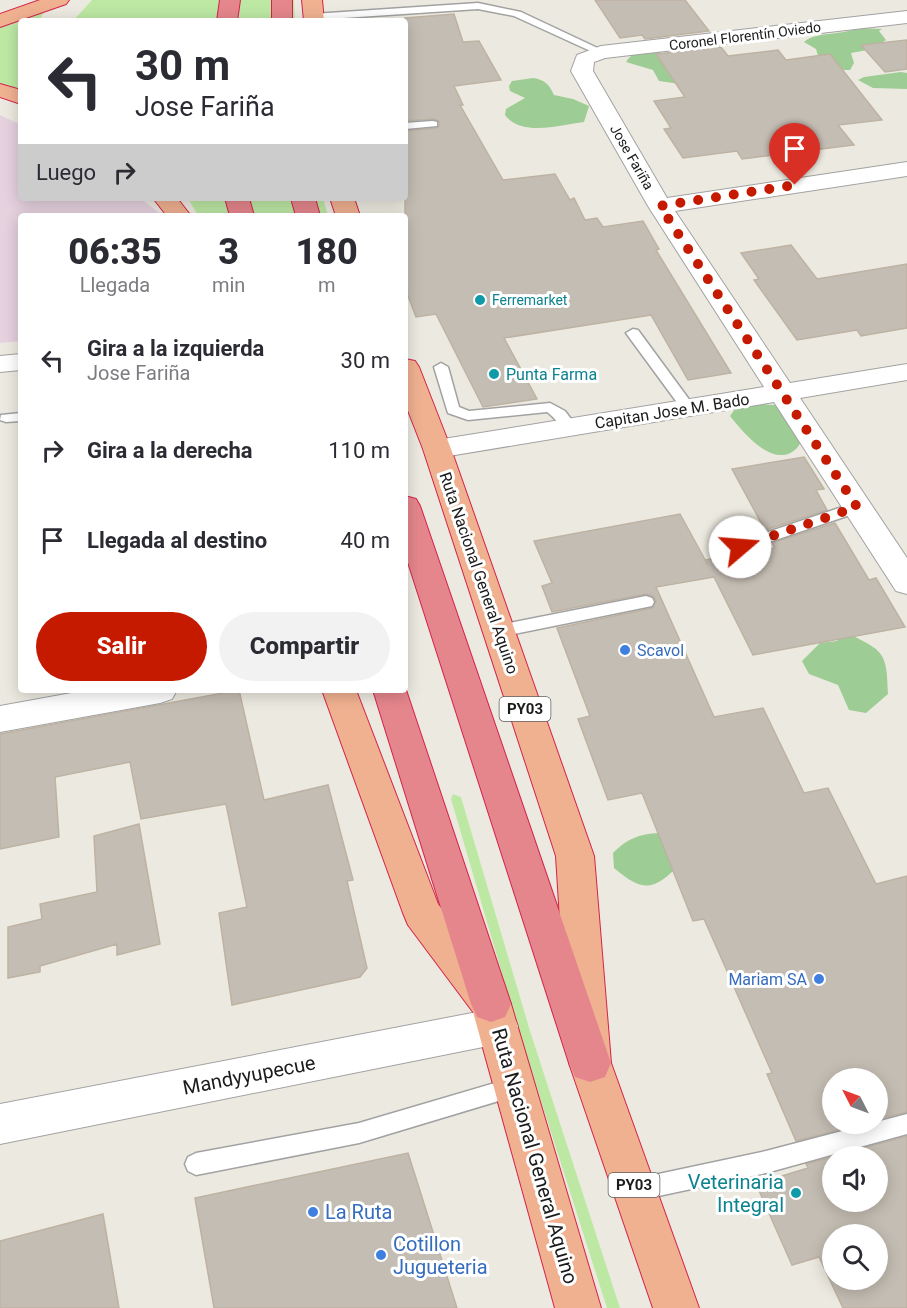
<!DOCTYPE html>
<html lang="es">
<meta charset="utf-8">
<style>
body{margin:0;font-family:Roboto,sans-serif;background:#f2f2f3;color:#2b2b33;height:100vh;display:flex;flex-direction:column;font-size:22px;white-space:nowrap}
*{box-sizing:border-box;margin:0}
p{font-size:20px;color:#7c7c81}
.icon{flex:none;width:33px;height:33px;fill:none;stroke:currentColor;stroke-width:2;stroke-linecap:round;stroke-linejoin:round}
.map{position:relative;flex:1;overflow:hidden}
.panel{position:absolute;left:18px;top:213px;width:390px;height:480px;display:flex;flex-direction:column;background:#fff;border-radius:6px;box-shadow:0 3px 15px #0003}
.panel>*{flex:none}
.top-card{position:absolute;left:18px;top:18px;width:390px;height:183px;border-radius:6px;box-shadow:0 3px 15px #0003;background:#fff;color:#2b2b33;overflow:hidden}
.needle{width:39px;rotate:312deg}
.buttons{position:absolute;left:822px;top:1068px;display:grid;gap:12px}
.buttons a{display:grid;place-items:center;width:66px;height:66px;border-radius:50%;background:#fff;box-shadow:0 3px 15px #0003;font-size:30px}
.pin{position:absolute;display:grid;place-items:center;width:51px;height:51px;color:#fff;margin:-62px -26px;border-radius:50% 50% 50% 0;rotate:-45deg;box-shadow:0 0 6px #0007}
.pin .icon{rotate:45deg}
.me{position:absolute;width:66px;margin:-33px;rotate:72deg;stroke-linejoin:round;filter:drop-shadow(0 0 4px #0008)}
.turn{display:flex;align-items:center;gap:21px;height:126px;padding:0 18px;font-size:27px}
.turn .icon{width:78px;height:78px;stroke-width:2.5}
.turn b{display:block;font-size:42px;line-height:51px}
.then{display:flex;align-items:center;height:57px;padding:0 18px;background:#0003;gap:12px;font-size:22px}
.eta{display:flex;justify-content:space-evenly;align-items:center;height:102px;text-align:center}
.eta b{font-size:36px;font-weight:800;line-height:42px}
.primary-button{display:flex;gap:12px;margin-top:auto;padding:12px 18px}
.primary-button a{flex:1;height:69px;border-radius:36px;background:#c51900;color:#fff;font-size:24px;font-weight:800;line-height:69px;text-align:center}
.primary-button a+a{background:#f2f2f3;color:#2b2b33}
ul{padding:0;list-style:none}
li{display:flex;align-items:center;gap:18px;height:90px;padding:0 18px}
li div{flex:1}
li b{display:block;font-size:22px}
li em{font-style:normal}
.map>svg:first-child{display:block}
.industrial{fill:#e6d1df}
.grass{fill:#bde8a4}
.forest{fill:#9dcc94}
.building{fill:#c4bdb3;stroke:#beb2a2;stroke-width:1.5;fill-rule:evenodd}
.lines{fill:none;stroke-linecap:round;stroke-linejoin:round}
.service-casing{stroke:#a2a2a2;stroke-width:3}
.minor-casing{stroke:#a2a2a2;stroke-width:2}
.trunk-casing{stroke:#d4234a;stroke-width:2}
.motorway-casing{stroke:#d4234a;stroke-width:2}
.service{fill:#fff;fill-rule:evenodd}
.minor{fill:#fff;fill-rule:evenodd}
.trunk{fill:#f0b191;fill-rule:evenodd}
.motorway{fill:#e5868c;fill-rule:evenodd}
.route{stroke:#c51900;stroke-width:10;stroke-dasharray:0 18}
.culture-dot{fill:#0f9aa8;stroke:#fff;stroke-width:2}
.shop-dot{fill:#3f7fe0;stroke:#fff;stroke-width:2}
.labels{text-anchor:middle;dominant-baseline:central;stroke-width:6;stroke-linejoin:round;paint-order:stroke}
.far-street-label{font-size:14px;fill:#1b1b1b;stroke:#fff}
.far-culture-label{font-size:14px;fill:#0d838f;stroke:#fff;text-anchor:start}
.shield{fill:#fff;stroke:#5f5f5f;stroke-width:1.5}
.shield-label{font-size:15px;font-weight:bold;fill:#1b1b1b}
.culture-label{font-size:16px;fill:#0d838f;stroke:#fff;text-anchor:start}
.street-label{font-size:16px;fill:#1b1b1b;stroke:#fff}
.shop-label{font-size:16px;fill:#366cbe;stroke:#fff;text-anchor:start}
.near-street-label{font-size:20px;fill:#1b1b1b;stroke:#fff}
.near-culture-label{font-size:20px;fill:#0d838f;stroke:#fff;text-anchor:end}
.near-shop-label{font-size:20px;fill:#366cbe;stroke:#fff;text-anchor:start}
</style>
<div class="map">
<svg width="907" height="1308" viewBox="0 0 907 1308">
<rect width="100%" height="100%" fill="#eceae0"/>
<path class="industrial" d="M0,115l21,10v73h119l23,18h-142v125l-21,2z"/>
<path class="grass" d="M92,0h202l1,21h-222z
M44,12l-5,9h-18v69l-21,-7v-55z
M188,198h135l5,18h-130z
M453,794l8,3 69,234 90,277h-13l-87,-273 -69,-236z"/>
<path class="forest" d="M858,28l24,1 -3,2 7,9 -13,9 -22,4 3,10 -4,7h-15l-17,-14 -2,-7 -12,-7c13,-11 36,-6 54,-14z
M653,50l27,9v25l-21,-3 -6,-11 -27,-8c5,-10 17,-10 27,-12z
M901,72l6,1v16l-34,-1 -15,-8 6,-3z
M533,78c12,2 16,6 21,17l19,4 16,7 -5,16c-23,3 -63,15 -79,-7l1,-6 19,-11 -15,-7 -1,-5 3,-5z
M759,404l16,1 30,26c-2,5 -4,13 -8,17 -23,23 -54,-16 -67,-32l5,-7z
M845,632c38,19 42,18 43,62l-22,19 -17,-3 -11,-25 -29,-11 -7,-13 18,-18 17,-2z
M659,833l23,30c-28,26 -36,32 -68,5l-1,-15c14,-14 26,-19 46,-20z"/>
<path class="building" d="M595,0h90l24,31 -64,8 -3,-4 -22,3z
M454,14l9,28 16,-1 22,39 -47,6 9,19h-3l43,75 52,-6 15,26 4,-2 11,22 12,-2 6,9 40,-6 16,28 -3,1 75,123 -43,7 -37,-65 -147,23 33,61 -54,8 -47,-93 -20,3 -11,-29v-157l32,-3 2,-2v-5l-5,-2 -29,2v-103z
M907,40v29l-22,3 -24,-27z
M721,47l7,9 50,-6 8,10 44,-6 52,66 -44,5 16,20 -112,14 -5,-8 -54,7 -19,-29 7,-1 -17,-27 31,-4 -29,-43z
M791,245l26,34 90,-15v64l-46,8 -4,-6 -60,10 -43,-60 5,-1 -18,-26z
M804,457l20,32 -8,1 11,20 -62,20 -33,-61z
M680,514l28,51 -3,-5 70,-12 -3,-5 63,-20 34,57 7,-2 29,49 -152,28 -39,-78 -58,10 58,130 49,-9 41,85 24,-5 48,96 31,-8v236l-29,7v-41h-46v46h30l-66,17 -29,-67 5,-1 -68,-154 -11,2 -51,-128 -34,7 -30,-81 12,-3 -33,-88 95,-20 4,-7 -3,-5 -7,-2 -94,18 -10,-26 10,-3 -18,-42z
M239,690l25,110 64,-15 25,95 -6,1 20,87 -7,9 -128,28 -13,-92 28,-6 -21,-103 -85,15 -11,-57 -75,15 4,60 -59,12v-115z
M139,824l21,120 -43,11v-11l-77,22v6l-32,6v-51l34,-8 -2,-15 57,-12 -3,-56z
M907,1136v172h-64l-24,-51 -27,8 -36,-81 52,-16 -2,-4 26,-7v45h46v-46h-44zM832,1234h46v46h-46z
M408,1153l49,155h-243l-19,-110z
M103,1214l16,94h-119v-67z"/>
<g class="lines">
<defs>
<path id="service" d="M478,3l43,9 85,40 -9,2 -83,-38 -36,-7 -165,11 -5,-3 5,-3z
M433,121l4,1v4l-32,3v-6z
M633,329l5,1 58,79 -2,3h-10l-58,-79z
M441,363l7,4 11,40 10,4 81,-8 15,8 12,16 -7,5c-9,-3 -15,-15 -23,-20l-79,8 -20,-7 -14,-46z
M21,413v8l-15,1 -6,-2 1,-5z
M857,502l5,1 3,4 -3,4 -122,41 -5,-1 -3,-4 3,-4z
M646,596l6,2 2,4 -2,4 -153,31 -6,-2 -2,-4 2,-4 6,-2z
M515,1077l7,3 3,7 -3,7 -163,49 -163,32 -8,-4 -3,-7 3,-7 8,-4 163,-30z
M907,1114v20l-141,39 -131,28 -8,-3 -3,-8 3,-8 8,-3 131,-28z"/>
<path id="minor" d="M907,11v12l-302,35 -11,4 -1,9 74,127 240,-36v14l-232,35 115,172 117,-19v16l-107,18 107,160v36l-11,-3 -122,-189 -337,56 -10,-2 -4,-7 4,-7 10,-2 327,-53 -116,-181 -77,-135 6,-16 24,-9z
M21,354v16l-21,2v-16z
M88,690h89l-5,9 -12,4 -160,29v-26z
M498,1008l14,5 6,13 -6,13 -14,5 -498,100v-40z"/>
<path id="trunk" d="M40,0h29l-3,4 -66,23v-13z
M302,0h20l2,21h-20z
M0,84l21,6v14l-21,-7z
M153,198h24l14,18h-24z
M330,198h24l6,18h-24z
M405,359l10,2 4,6 32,82 143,407 17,207 88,245h-46l-84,-245 -13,-207 -133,-407 -18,-46z
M322,690h34l82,214 67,87 6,13 90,304h-46l-82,-296 -65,-87 -5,-12z"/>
<path id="motorway" d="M220,0h20l-3,21h-20z
M272,0h20v21h-20z
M225,198h24l5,18h-24z
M291,198h24l5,18h-24z
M405,496l11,3 4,7 191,557 -6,14 -15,5 -15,-5 -6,-14 -164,-510z
M405,687l106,317 -6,13 -14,5 -14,-5 -6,-13 -98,-314h32z"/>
</defs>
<use href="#service" class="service-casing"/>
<use href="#minor" class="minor-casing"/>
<use href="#trunk" class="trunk-casing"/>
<use href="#motorway" class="motorway-casing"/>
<use href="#service" class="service"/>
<use href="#minor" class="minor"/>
<use href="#trunk" class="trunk"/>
<use href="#motorway" class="motorway"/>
</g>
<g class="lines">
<path class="route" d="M740,547l117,-40 -197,-301 135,-21"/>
</g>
<g class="culture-dot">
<circle cx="480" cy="300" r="6"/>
<circle cx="494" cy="374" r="6"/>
<circle cx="796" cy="1193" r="6"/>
</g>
<g class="shop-dot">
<circle cx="625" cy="650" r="6"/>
<circle cx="819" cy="979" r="6"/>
<circle cx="313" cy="1212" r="6"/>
<circle cx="381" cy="1255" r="6"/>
</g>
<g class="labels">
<g class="far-street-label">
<text transform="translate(745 36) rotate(-7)">Coronel Florentín Oviedo</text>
<text transform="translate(632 157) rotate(60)">Jose Fariña</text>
</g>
<g class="far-culture-label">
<text x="492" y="300">Ferremarket</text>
</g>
<g class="shield">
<rect x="499.5" y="697" width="51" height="24" rx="4.5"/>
<rect x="608.5" y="1173" width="51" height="24" rx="4.5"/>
</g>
<g class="shield-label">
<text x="525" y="709">PY03</text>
<text x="634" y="1185">PY03</text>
</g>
<g class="culture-label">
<text x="506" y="374">Punta Farma</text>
</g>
<g class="street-label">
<text transform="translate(672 411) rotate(-9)">Capitan Jose M. Bado</text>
<text transform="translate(479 573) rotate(71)">Ruta Nacional General Aquino</text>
</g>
<g class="shop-label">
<text x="637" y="650">Scavol</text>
<text x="807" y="979" text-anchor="end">Mariam SA</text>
</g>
<g class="near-street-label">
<text transform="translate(249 1075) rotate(-11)">Mandyyupecue</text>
<text transform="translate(535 1156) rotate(74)">Ruta Nacional General Aquino</text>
</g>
<g class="near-culture-label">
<text x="784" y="1182">Veterinaria<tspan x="784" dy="23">Integral</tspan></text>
</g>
<g class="near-shop-label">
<text x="325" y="1212">La Ruta</text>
<text x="393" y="1244">Cotillon<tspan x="393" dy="23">Jugueteria</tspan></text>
</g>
</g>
</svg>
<div class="buttons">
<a><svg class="needle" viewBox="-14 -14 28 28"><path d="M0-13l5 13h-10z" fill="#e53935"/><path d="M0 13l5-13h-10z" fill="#7c7c81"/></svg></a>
<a><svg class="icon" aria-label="sound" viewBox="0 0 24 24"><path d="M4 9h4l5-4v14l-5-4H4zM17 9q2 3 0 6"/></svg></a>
<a><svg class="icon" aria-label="search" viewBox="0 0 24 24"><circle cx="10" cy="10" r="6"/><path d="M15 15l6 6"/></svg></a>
</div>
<div class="pin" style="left:795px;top:185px;background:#d93025"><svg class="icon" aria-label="arrive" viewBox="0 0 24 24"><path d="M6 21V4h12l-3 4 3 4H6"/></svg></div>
<svg class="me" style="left:740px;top:547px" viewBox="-20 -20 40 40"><circle r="19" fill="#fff"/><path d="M0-13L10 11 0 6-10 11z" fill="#c51900"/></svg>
<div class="top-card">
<div class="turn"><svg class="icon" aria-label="left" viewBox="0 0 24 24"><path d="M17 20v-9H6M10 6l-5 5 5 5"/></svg><div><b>30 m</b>Jose Fariña</div></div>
<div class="then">Luego<svg class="icon" aria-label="right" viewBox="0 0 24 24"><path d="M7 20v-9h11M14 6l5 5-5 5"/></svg></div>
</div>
<section class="panel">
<div class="eta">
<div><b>06:35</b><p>Llegada</p></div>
<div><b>3</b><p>min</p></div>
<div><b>180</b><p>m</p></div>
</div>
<ul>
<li><svg class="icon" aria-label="left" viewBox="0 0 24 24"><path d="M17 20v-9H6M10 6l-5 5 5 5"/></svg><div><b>Gira a la izquierda</b><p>Jose Fariña</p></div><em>30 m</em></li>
<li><svg class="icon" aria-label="right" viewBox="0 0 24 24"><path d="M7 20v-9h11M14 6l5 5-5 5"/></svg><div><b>Gira a la derecha</b></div><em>110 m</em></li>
<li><svg class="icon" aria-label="arrive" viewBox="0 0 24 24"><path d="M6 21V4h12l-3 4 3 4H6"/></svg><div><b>Llegada al destino</b></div><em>40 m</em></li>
</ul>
<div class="primary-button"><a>Salir</a><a>Compartir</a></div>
</section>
</div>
